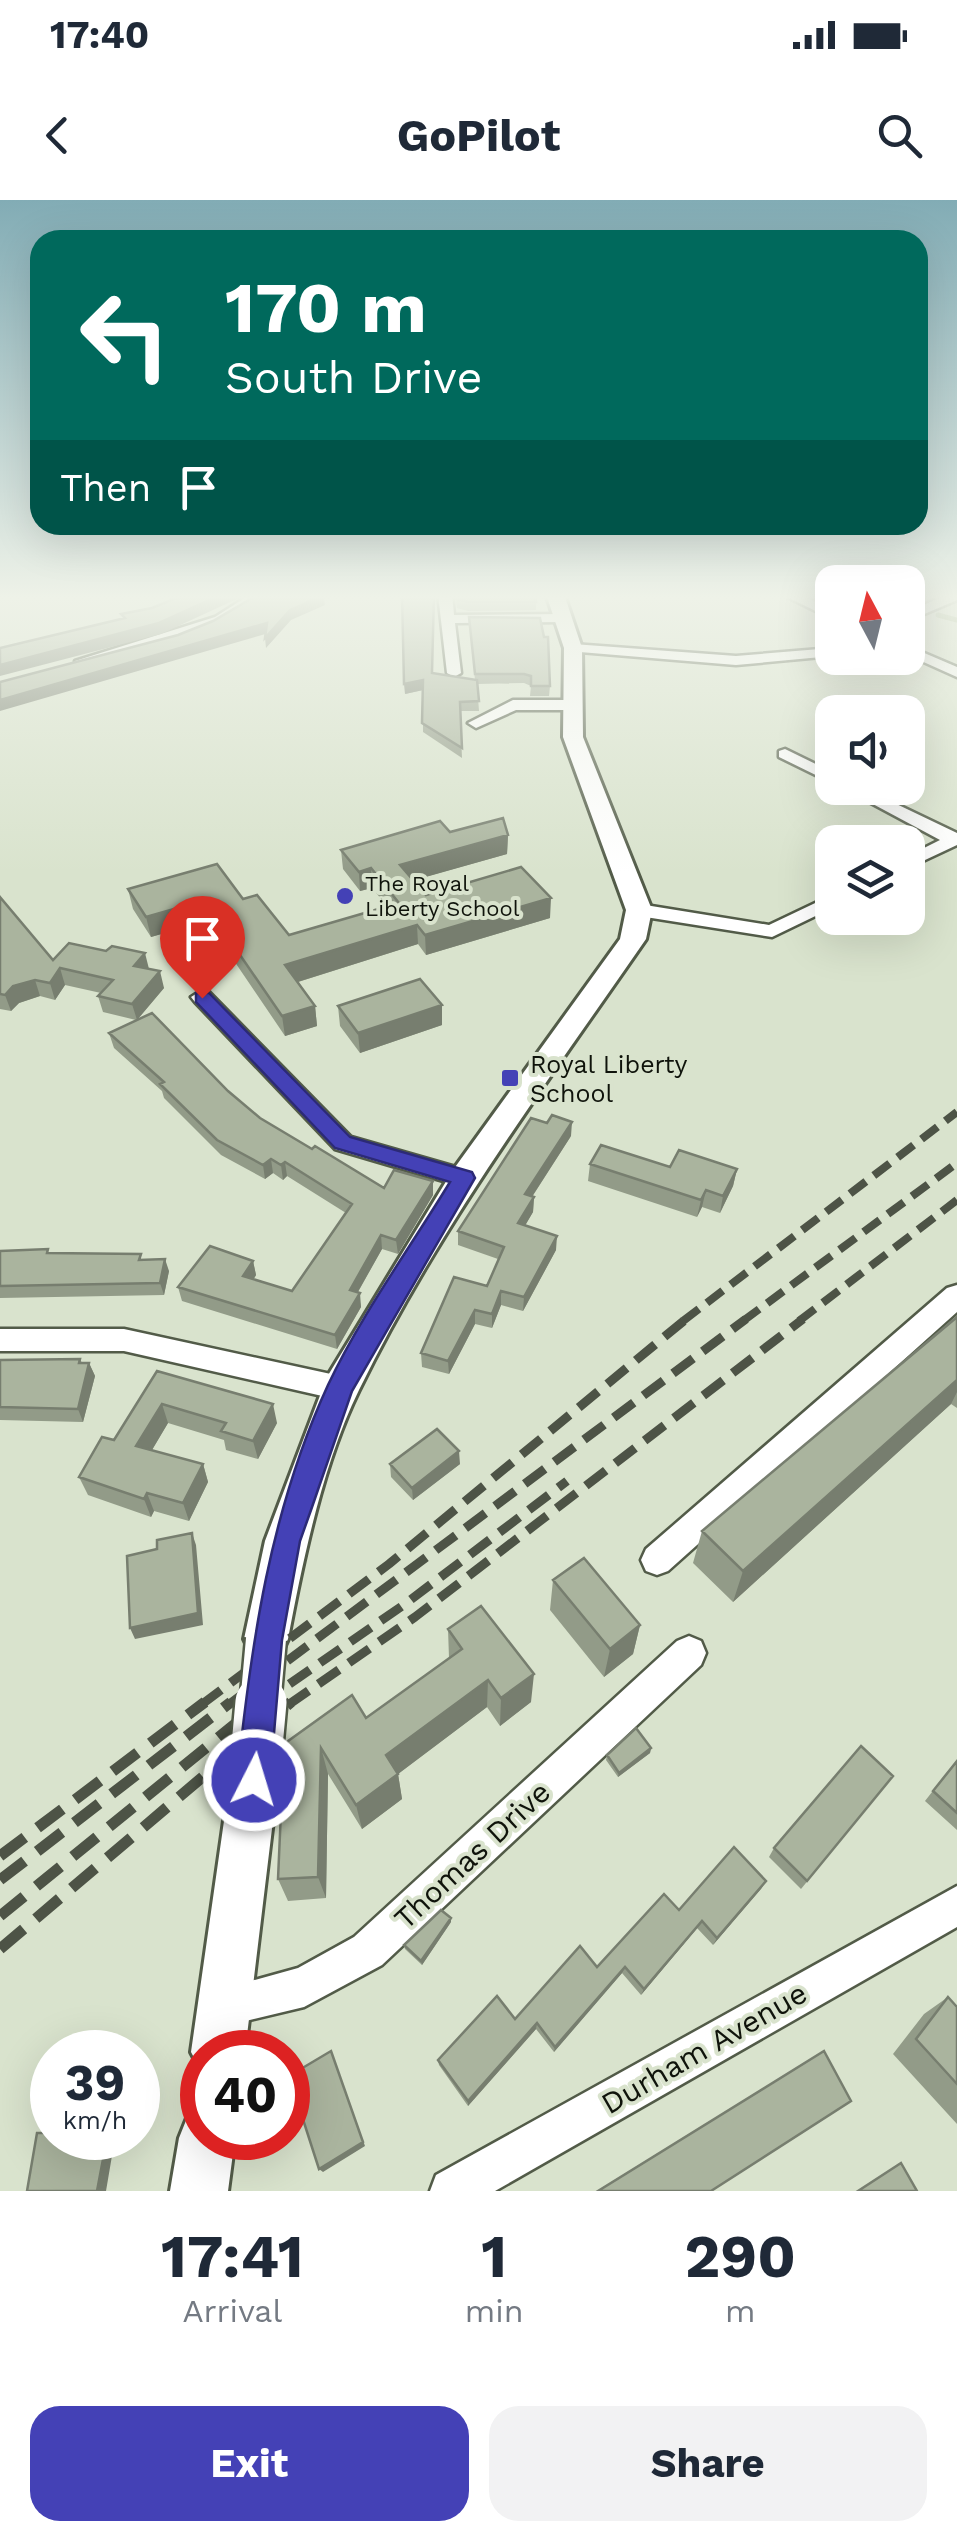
<!DOCTYPE html>
<style>
body{margin:0;font-family:"Work Sans",sans-serif;background:#f2f2f3;color:#1f2937;height:100vh;display:flex;flex-direction:column;font-size:38px;white-space:nowrap}
*{box-sizing:border-box;margin:0}
p{font-size:32px;color:#747a83}
.icon{flex:none;width:55px;height:55px;fill:none;stroke:currentColor;stroke-width:2;stroke-linecap:round;stroke-linejoin:round}
.map{position:relative;height:1991px;overflow:hidden}
.panel{display:flex;flex-direction:column;background:#fff;flex:1}
.panel>*{flex:none}
.top-card{position:absolute;left:30px;top:30px;width:898px;height:305px;border-radius:30px;box-shadow:0 10px 40px #0002;background:#00695c;color:#fff;overflow:hidden}
.needle{width:65px;rotate:353deg}
.buttons{position:absolute;left:815px;top:365px;display:grid;gap:20px}
.buttons a{display:grid;place-items:center;width:110px;height:110px;border-radius:20px;background:#fff;box-shadow:0 10px 40px #0002;font-size:50px}
.speed{position:absolute;left:30px;top:1830px;display:flex;gap:20px;font-size:50px;font-weight:700;text-align:center}
.speed>*{display:grid;place-content:center;width:130px;height:130px;border-radius:50%;background:#fff;box-shadow:0 10px 40px #0002;line-height:1}
.speed small{font-size:25px;font-weight:400}
.speed .limit{border:15px solid #d22;background:#fff;color:#111}
.pin{position:absolute;display:grid;place-items:center;width:85px;height:85px;color:#fff;margin:-102px -42px;border-radius:50% 50% 50% 0;rotate:-45deg;box-shadow:0 0 10px #0007}
.pin .icon{rotate:45deg}
.me{position:absolute;width:110px;margin:-55px;rotate:5deg;stroke-linejoin:round;filter:drop-shadow(0 0 8px #0008)}
.turn{display:flex;align-items:center;gap:35px;height:210px;padding:0 30px;font-size:45px}
.turn .icon{width:130px;height:130px;stroke-width:2.5}
.turn b{display:block;font-size:70px;line-height:85px}
.then{display:flex;align-items:center;height:95px;padding:0 30px;background:#0003;gap:20px;font-size:38px}
.eta{display:flex;justify-content:space-evenly;align-items:center;height:170px;text-align:center}
.eta b{font-size:60px;font-weight:700;line-height:70px}
.button{display:flex;gap:20px;margin-top:auto;padding:20px 30px}
.button a{flex:1;height:115px;border-radius:30px;background:#4441b6;color:#fff;font-size:40px;font-weight:700;line-height:115px;text-align:center}
.button a+a{background:#f2f2f3;color:#1f2937}
.status{display:flex;justify-content:space-between;align-items:center;height:70px;padding:0 50px;background:#fff;direction:ltr}
.status svg{height:28px;fill:currentColor}
header{display:flex;justify-content:space-between;align-items:center;height:130px;padding:0 30px;background:#fff;font-size:45px;font-weight:700}
.map>svg:first-child{display:block}
.lines{fill:none;stroke-linecap:round;stroke-linejoin:round}
.stream{stroke:#89a169;stroke-width:5}
.minor-casing{stroke:#525b48;stroke-width:5}
.tertiary-casing{stroke:#525b48;stroke-width:6}
.minor{fill:#fff;fill-rule:evenodd}
.tertiary{fill:#fff;fill-rule:evenodd}
.rail-far2{stroke:#4d5346;stroke-width:8;stroke-dasharray:20 10;stroke-linecap:butt}
.rail-far1{stroke:#4d5346;stroke-width:9;stroke-dasharray:25 12;stroke-linecap:butt}
.rail{stroke:#4d5346;stroke-width:11;stroke-dasharray:31 16;stroke-linecap:butt}
.tertiary-bridge-far1-casing{stroke:#525b48;stroke-width:45;stroke-linecap:butt}
.tertiary-bridge-casing{stroke:#525b48;stroke-width:56;stroke-linecap:butt}
.tertiary-bridge-far1{stroke:#fff;stroke-width:40}
.tertiary-bridge{stroke:#fff;stroke-width:51}
.wall{fill:#929b88}
.shaded-wall{fill:#777e6f}
.building{fill:#aab49e;stroke:#777e6f;stroke-width:2.5}
.route{fill:#4441b6;stroke:#2c2a76;stroke-width:2.5}
.poi-dot{fill:#4441b6;stroke:#d9e3cd;stroke-width:4}
.labels{text-anchor:middle;dominant-baseline:central;stroke-width:8;stroke-linejoin:round;paint-order:stroke}
.far-poi-label{font-size:22px;fill:#0f130b;stroke:#d9e3cd;text-anchor:start}
.poi-label{font-size:25px;fill:#0f130b;stroke:#d9e3cd;text-anchor:start}
.near-street-label{font-size:30px;fill:#0f130b;stroke:#d9e3cd}
</style>
<div class="status"><b>17:40</b><svg viewBox="0 0 49 12"><path d="M0 12V9h3v3zM5 12V6h3v6zM10 12V3h3v9zM15 12V0h3v12zM26 1h20v11H26zM47 4h2v5h-2z"/></svg></div>
<header><svg class="icon" aria-label="back" viewBox="0 0 24 24"><path d="M15 5l-7 7 7 7"/></svg>GoPilot<svg class="icon" aria-label="search" viewBox="0 0 24 24"><circle cx="10" cy="10" r="6"/><path d="M15 15l6 6"/></svg></header>
<div class="map">
<svg width="957" height="1991" viewBox="0 0 957 1991">
<rect width="100%" height="100%" fill="#d9e3cd"/>
<g class="lines">
<path class="stream" d="M908,404l8,3
M938,415l19,5"/>
<defs>
<path id="minor" d="M251,394h17l-43,29 -138,41 -12,-3 140,-44z
M438,394h14l2,21 109,-1 7,4 -7,4 -108,1 6,50 -7,4 -7,-4z
M781,394h18l33,16v9z
M948,394h9v6l-49,21v-9z
M573,444l163,12 96,-8v8l-96,9 -168,-14 -2,-3z
M908,446l49,21v10l-49,-22z
M513,500h60l8,5 -8,5h-57l-40,18 -8,-5z
M785,549l47,23v11l-53,-26v-6z
M843,588h20l94,45v12l-49,23v-12l32,-16z
M832,695v13l-60,29 -133,-21 -10,-6 10,-6 130,21z
M202,790l7,2 142,145 122,35 3,6 -3,6 -9,3 -129,-38 -140,-147 -4,-5z
M957,1085v27l-289,259 -11,4 -11,-4 -5,-11 5,-11 301,-261z
M0,1129h124l216,47 10,3 4,9 -4,9 -10,3 -216,-49h-124z
M689,1436l12,5 5,12 -5,12 -319,300 -78,42 -79,19 -14,-6 -6,-14 6,-14 87,-24 56,-31 323,-296z
M957,1686v41l-462,264h-65l6,-16z"/>
<path id="tertiary" d="M546,394h18l18,54 1,89 69,173 -6,29c-101,146 -209,291 -287,451 -36,73 -56,169 -71,249l-7,15 -15,6 -15,-6 -7,-15 21,-98 62,-164 126,-207 167,-231 6,-29 -63,-173 1,-89z
M254,1555l17,7 7,17 -33,273h-43v21l-11,-21 39,-273 7,-17z
M202,1912v26h33l-7,53h-58l9,-53 8,-20z"/>
</defs>
<use href="#minor" class="minor-casing"/>
<use href="#tertiary" class="tertiary-casing"/>
<use href="#minor" class="minor"/>
<use href="#tertiary" class="tertiary"/>
<path class="rail-far2" d="M683,1121l274,-209
M743,1121l214,-158
M799,1121l158,-121"/>
<path class="rail-far1" d="M201,1505l188,-141 297,-245
M228,1505l518,-386
M259,1505l146,-101 162,-123
M288,1505l127,-88 388,-298"/>
<path class="rail" d="M0,1656l205,-154
M0,1680l231,-178
M0,1716l262,-214
M0,1749l291,-247"/>
<defs>
<path id="tertiary-bridge-far1" d="M260,1505l6,-66"/>
<path id="tertiary-bridge" d="M254,1579l7,-77"/>
</defs>
<use href="#tertiary-bridge-far1" class="tertiary-bridge-far1-casing"/>
<use href="#tertiary-bridge" class="tertiary-bridge-casing"/>
<use href="#tertiary-bridge-far1" class="tertiary-bridge-far1"/>
<use href="#tertiary-bridge" class="tertiary-bridge"/>
</g>
<path class="wall" d="M455,394h79l2,8v8l-68,1 -11,-3z
M469,417l81,69 -1,10h-19l1,-10 -7,-3 -47,1 2,27h-19l2,47 -39,-26v-42l-18,4 28,-21 42,7z
M450,632l58,3 -1,19 -93,26 12,15 124,23 -124,37 -8,-11 -120,38 17,24 2,20 -32,10 -63,-93 -8,2 -15,-22 -48,14 -18,-28 -5,-20 115,10 46,36 98,-29 -15,-18 -12,3 -17,-22 -2,-19z
M0,697l53,63 96,9 15,19 -27,32 123,98 52,31 72,39 49,-7v14l-35,59 -16,-5 -24,43 3,15 -24,42 -155,-48 -4,-14 75,-26 3,14 -2,4 38,12 54,-78 -59,-37 -4,4 -10,-7 -8,6 -44,-24 -57,-57 -2,-7 -48,-43 -5,-15 27,-13 -33,-8 -5,-16 3,-3 -36,-8 -10,15 -15,-4 -21,7 -8,8 -11,-2z
M338,806l104,19 -82,28 -20,-27z
M571,936l-39,61h2l-1,15 -8,13 31,25 -33,61 -22,-6 -9,23 -17,-4 -26,50 -27,-7 -1,-14 66,-67 11,-27 -40,-14v-14z
M590,964l80,3 67,2 -4,17 -13,27 -18,-6 -5,10 -109,-36z
M0,1051l142,9 27,11 -5,24 -164,3z
M957,1117v91l-6,-4 -218,198 -40,-39 9,-32z
M80,1159l2,4h7l6,13 -12,46 -83,-2v-60z
M157,1171l120,52 -19,36 -32,-9 -2,-10 -56,-17 -16,27 51,14 5,18 -19,39 -35,-10 -3,6 -63,-22 -9,-18 35,-37z
M390,1264h70l-47,36 -22,-23z
M553,1380l87,45 -7,29 -29,23 -54,-67z
M448,1429l83,73 -31,24 -13,-19 -89,67 4,25 -40,30 -34,-55 -2,124 -38,3 -10,-22 6,-135 82,-26 83,-60z
M651,1548l-1,5 -32,24 -12,-17 1,-5z
M957,1560v70l-32,-29z
M893,1576l-92,113 -32,-32 5,-9z
M766,1681l-53,64 -16,-17 -56,67 -19,-22 -68,79 -18,-23 -68,77 -29,-41 -1,-5 77,-41 82,-52 82,-57z
M451,1722l-29,43 -17,-16 -1,-4z
M948,1797l9,10v117l-64,-70 31,-40z"/>
<path class="shaded-wall" d="M223,394h17l1,3 -80,37 -161,42v-11z
M324,395l1,10 -34,15 -25,28 -1,-10 25,-28z
M267,423l2,10 -269,78v-11z
M423,480v10l-18,4 -1,-10z
M508,635l-1,19 -106,30 -1,-19z
M371,668l1,20 -12,3 -1,-19z
M551,698l-1,20 -124,37 -1,-20z
M195,703l4,20 -48,14 -5,-20z
M218,723l4,20 -8,2 -4,-20z
M417,725l1,19 -130,41 -3,-20z
M145,753l4,16 -15,-3z
M60,768l5,17 -10,15 -5,-17z
M160,771l4,17 -27,32 -5,-16z
M35,780l5,16 -21,7 -8,8 -6,-16 8,-9z
M442,805v20l-82,28 -2,-20z
M315,806l2,20 -32,10 -3,-20z
M572,922l-1,14 -47,73 1,-15z
M271,959l2,14 -8,6 -2,-14z
M285,962l2,14 -4,4 -2,-15z
M737,969l-4,17 -13,27 3,-17z
M433,981v14l-35,59 -2,-14z
M706,990l-4,17 -5,10 4,-17z
M534,997l-1,15 -15,26v-15z
M381,1035l1,14 -31,55 -1,-14z
M557,1036l-1,14 -33,61 1,-14z
M165,1059l4,12 -5,24 -4,-12z
M253,1061l3,14 -10,15 -3,-14z
M501,1091v14l-9,23v-14z
M360,1093l1,14 -24,42 -2,-14z
M475,1110v14l-26,50 -1,-13z
M89,1163l6,13 -12,46 -5,-13z
M957,1180v12l-6,12 -218,198 10,-31z
M162,1204l6,19 -25,42 -7,-19z
M273,1204l4,19 -19,36 -5,-18z
M459,1251l1,13 -47,36 -1,-12z
M203,1264l5,18 -19,39 -6,-18z
M147,1293l7,18 -3,6 -7,-18z
M192,1333l4,12 7,80 -68,14 -5,-11z
M640,1425l-7,29 -29,23 6,-28z
M534,1474l-3,28 -31,24 1,-28z
M488,1480l-1,27 -89,67 4,25 -40,30 -6,-24 30,-50z
M321,1548l7,26 -2,124 -8,-21z
M651,1548l-1,5 -32,24 1,-4z
M766,1681l-5,8 -48,56 4,-7z
M451,1718v4l-29,43 -1,-4z
M702,1721l-5,7 -56,67 3,-6z
M625,1767l-3,6 -68,79 1,-5z
M537,1823l-1,6 -68,77v-5z
M331,1851l34,95 -42,26 -4,-3z
M107,1938h8l-9,53h-9z"/>
<path class="building" d="M186,394h37l-64,29 -159,42v-17l125,-30 -4,-4 31,-6z
M259,394h9l10,3 1,-3 45,1 -34,15 -25,28 2,-15 -267,77v-18l178,-47 35,-14z
M402,394h32l-2,79 45,7 2,21 -19,1 2,46 -40,-25 1,-43 -19,4z
M456,394h78l2,8h-68l-11,-3z
M469,417l71,1 4,19h4l2,49h-19v-10l-7,-2h-49z
M503,618l5,17 -108,30 26,30 95,-28 30,31 -126,37 -8,-10 -132,40 30,41 -33,10 -64,-93 -8,2 -15,-22 -49,14 -18,-28 89,-25 26,35 14,-4 32,40 110,-32 -28,-35 -12,4 -18,-22 99,-29 10,11z
M0,697l53,63 16,-17 37,8 6,-5 33,7 -11,13 26,5 -28,33 -34,-8 15,-16 -53,-12 -10,15 -15,-3 -22,6 -8,9 -5,-1z
M420,779l22,26 -84,28 -20,-27z
M152,813l76,78 32,27 52,31 3,-3 69,42 10,-18 39,11 -37,59 -15,-5 -31,55 10,3 -25,42 -157,-48 32,-41 43,15 -10,15 49,15 60,-87 -67,-42 -4,3 -10,-6 -8,6 -46,-25 -57,-56 4,-2 -55,-49z
M552,915l20,7 -47,72 9,3 -16,26 39,13 -33,61 -23,-6 -9,23 -17,-4 -27,51 -27,-8 33,-76 33,9 17,-39 -46,-16 73,-113 16,5z
M601,945l69,22 9,-17 58,19 -14,27 -17,-6 -5,10 -111,-36z
M48,1049l-1,4 94,1 -2,6 26,-1 -5,24 -160,3v-35z
M957,1117v63l-214,191 -41,-40z
M80,1159l-1,4h10l-11,46 -78,-2v-47z
M157,1171l116,33 -20,37 -32,-10 5,-8 -64,-19 -26,42 67,18 -20,39 -36,-10 -3,6 -65,-22 23,-40 12,3z
M437,1229l22,22 -47,37 -22,-24z
M192,1333l6,80 -68,15 -3,-72 30,-7v-9z
M584,1358l56,67 -30,24 -57,-69z
M481,1406l53,68 -33,24 -13,-18 -102,75 12,19 -42,31 -35,-57 -3,129 -40,2 6,-135 68,-49 14,23 96,-69 -14,-20z
M636,1528l15,20 -32,25 -12,-18z
M861,1546l32,30 -86,105 -33,-33z
M957,1561v52l-24,-22z
M734,1647l32,34 -49,57 -15,-17 -58,68 -19,-22 -70,80 -18,-24 -69,78 -30,-41 59,-64 18,23 65,-73 17,21 67,-73 15,16z
M441,1710l10,8 -30,43 -17,-16z
M948,1797l9,10v77l-41,-45z
M331,1851l32,91 -44,27 -30,-93z
M824,1851l27,50 -140,90h-113z
M52,1917v21h55l-10,53h-70l10,-58h12z
M901,1963l16,28h-59z"/>
<linearGradient id="sky" x2="0" y2="1"><stop stop-color="#82acb5"/><stop offset="0.59" stop-color="#eef2e8"/><stop offset="1" stop-color="#eef2e8" stop-opacity="0"/></linearGradient>
<rect width="957" height="673" fill="url(#sky)"/>
<path class="route" d="M196,793h13l141,144 122,35 3,6 -123,213 -41,119 -11,31 -18,99 -12,140 -5,11 -11,5 -12,-5 -5,-11c14,-137 33,-269 91,-395 33,-70 82,-137 122,-203l-115,-34 -139,-146z"/>
<g class="poi-dot">
<circle cx="345" cy="696" r="10"/>
<rect x="500" y="868" width="20" height="20" rx="5"/>
</g>
<g class="labels">
<g class="far-poi-label">
<text x="365" y="683">The Royal<tspan x="365" dy="25">Liberty School</tspan></text>
</g>
<g class="poi-label">
<text x="530" y="864">Royal Liberty<tspan x="530" dy="29">School</tspan></text>
</g>
<g class="near-street-label">
<text transform="translate(472 1655) rotate(-43)">Thomas Drive</text>
<text transform="translate(704 1848) rotate(-30)">Durham Avenue</text>
</g>
</g>
</svg>
<div class="buttons">
<a><svg class="needle" viewBox="-14 -14 28 28"><path d="M0-13l5 13h-10z" fill="#e53935"/><path d="M0 13l5-13h-10z" fill="#747a83"/></svg></a>
<a><svg class="icon" aria-label="sound" viewBox="0 0 24 24"><path d="M4 9h4l5-4v14l-5-4H4zM17 9q2 3 0 6"/></svg></a>
<a><svg class="icon" aria-label="layers" viewBox="0 0 24 24"><path d="M12 4l9 5-9 5-9-5zM3 14l9 5 9-5"/></svg></a>
</div>
<div class="speed"><div>39<small>km/h</small></div><div class="limit">40</div></div>
<div class="pin" style="left:202px;top:798px;background:#d93025"><svg class="icon" aria-label="arrive" viewBox="0 0 24 24"><path d="M6 21V4h12l-3 4 3 4H6"/></svg></div>
<svg class="me" style="left:254px;top:1580px" viewBox="-20 -20 40 40"><circle r="17" fill="#4441b6" stroke="#fff" stroke-width="3"/><path d="M0-11L8 9 0 5-8 9z" fill="#fff"/></svg>
<div class="top-card">
<div class="turn"><svg class="icon" aria-label="left" viewBox="0 0 24 24"><path d="M17 20v-9H6M10 6l-5 5 5 5"/></svg><div><b>170 m</b>South Drive</div></div>
<div class="then">Then<svg class="icon" aria-label="arrive" viewBox="0 0 24 24"><path d="M6 21V4h12l-3 4 3 4H6"/></svg></div>
</div>
</div>
<section class="panel">
<div class="eta">
<div><b>17:41</b><p>Arrival</p></div>
<div><b>1</b><p>min</p></div>
<div><b>290</b><p>m</p></div>
</div>
<div class="button"><a>Exit</a><a>Share</a></div>
</section>
